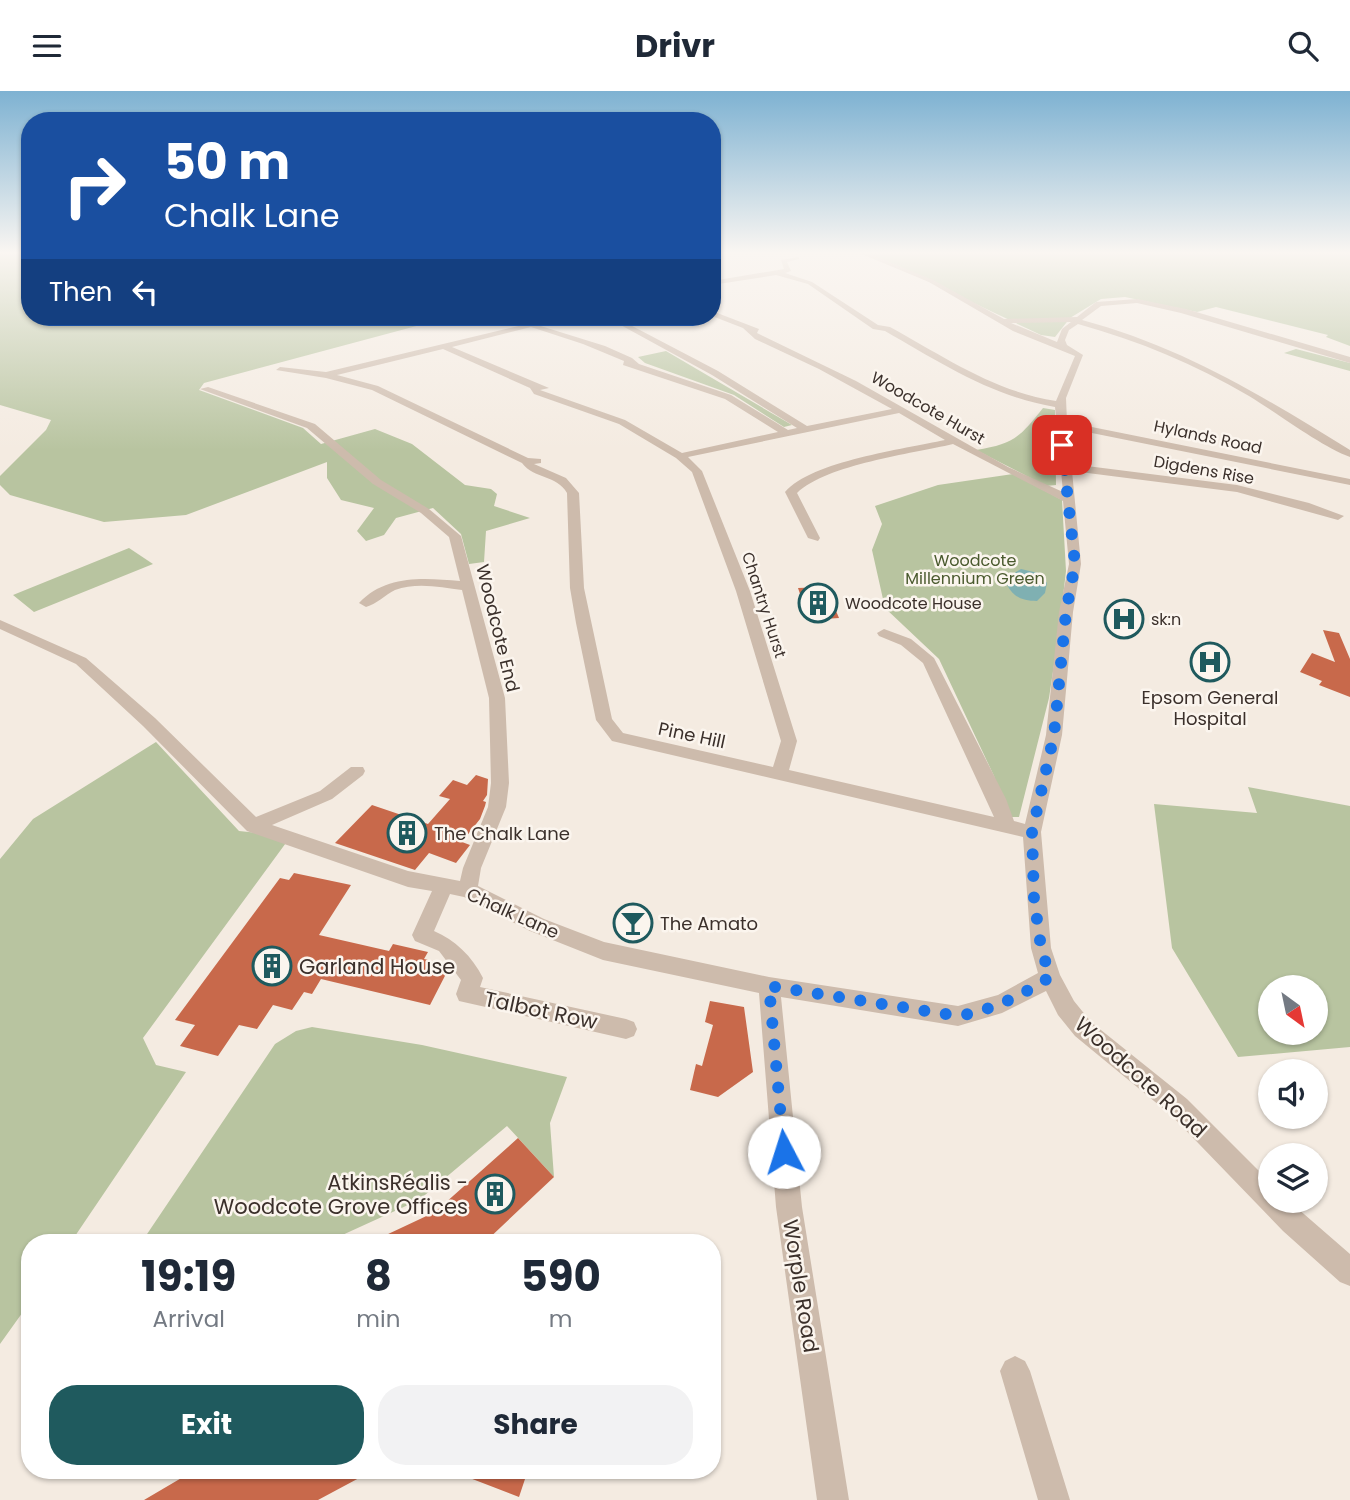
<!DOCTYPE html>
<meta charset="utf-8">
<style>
body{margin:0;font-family:Poppins,sans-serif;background:#f2f2f3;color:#1f2937;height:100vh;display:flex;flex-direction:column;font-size:26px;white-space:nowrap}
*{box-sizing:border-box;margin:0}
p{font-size:23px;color:#747a83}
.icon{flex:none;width:38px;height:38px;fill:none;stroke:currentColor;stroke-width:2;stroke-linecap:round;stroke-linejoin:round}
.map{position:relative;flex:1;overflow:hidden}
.sheet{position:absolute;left:21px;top:1143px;width:700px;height:245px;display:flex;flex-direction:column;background:#fff;border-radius:28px;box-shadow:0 2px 5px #0004}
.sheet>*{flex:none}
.guide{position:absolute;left:21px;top:21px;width:700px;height:214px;border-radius:28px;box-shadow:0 2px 5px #0004;background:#1a4fa0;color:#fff;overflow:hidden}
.needle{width:46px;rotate:147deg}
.controls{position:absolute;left:1258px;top:884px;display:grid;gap:14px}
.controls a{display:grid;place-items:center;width:70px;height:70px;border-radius:50%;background:#fff;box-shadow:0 2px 5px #0004;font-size:35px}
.pin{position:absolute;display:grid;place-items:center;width:60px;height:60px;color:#fff;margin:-30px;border-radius:14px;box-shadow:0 4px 10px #0006}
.me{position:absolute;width:77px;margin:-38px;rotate:355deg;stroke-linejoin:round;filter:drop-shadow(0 0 5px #0008)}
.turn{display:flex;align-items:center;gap:24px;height:147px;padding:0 28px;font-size:32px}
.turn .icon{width:91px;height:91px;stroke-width:2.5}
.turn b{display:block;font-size:49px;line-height:60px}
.then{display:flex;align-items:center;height:66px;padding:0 28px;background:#0003;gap:14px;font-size:26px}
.eta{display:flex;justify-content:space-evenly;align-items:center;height:119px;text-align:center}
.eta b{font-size:42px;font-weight:700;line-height:49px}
.action{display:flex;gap:14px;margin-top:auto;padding:14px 28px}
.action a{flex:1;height:80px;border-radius:28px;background:#1f5a5e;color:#fff;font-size:28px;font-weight:700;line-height:80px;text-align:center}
.action a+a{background:#f2f2f3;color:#1f2937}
header{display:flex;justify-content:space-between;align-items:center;height:91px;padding:0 28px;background:#fff;font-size:32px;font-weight:700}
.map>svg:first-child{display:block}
.green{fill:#b8c4a0;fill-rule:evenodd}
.water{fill:#7fb0b2}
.building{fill:#c8694b}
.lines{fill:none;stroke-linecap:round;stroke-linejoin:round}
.minor{fill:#cdbbac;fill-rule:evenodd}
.route{stroke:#1a73e8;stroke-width:12;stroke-dasharray:0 21.6}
.labels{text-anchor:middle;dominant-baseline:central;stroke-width:5;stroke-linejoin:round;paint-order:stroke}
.far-street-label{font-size:16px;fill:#3b302b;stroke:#fbf5ee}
.far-park-label{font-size:16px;fill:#4a5a2e;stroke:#fbf5ee}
.far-poi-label{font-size:16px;fill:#3b302b;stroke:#fbf5ee;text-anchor:start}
.street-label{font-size:18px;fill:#3b302b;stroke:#fbf5ee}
.poi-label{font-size:18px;fill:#3b302b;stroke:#fbf5ee;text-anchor:start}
.near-poi-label{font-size:21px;fill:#3b302b;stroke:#fbf5ee;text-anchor:start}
.near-street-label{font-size:21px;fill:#3b302b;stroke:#fbf5ee}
</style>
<header><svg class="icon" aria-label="menu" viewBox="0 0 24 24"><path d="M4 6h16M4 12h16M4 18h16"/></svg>Drivr<svg class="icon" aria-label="search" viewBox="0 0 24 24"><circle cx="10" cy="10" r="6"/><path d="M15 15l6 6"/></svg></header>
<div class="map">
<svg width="1350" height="1409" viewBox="0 0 1350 1409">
<rect width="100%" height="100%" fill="#f4ebe1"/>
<path class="green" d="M0,162h30v64h420l-246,66 -5,7 104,38 18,16 54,-15 37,15 53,41 26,4 6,5 -3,12 36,12 -44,13 -2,31 -15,2 -8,-30 -28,-26 -37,10 -12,17 -18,6 -9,-10 17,-23 -33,-8 -14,-22v-16l-141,53 -82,7 -94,-27 -10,-10v-9l46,-46 5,-10 -51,-15z
M868,162h482v93l-24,-9 2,-2 -112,-28 -19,5 -72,-15 -24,2 -31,19 -15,19 -14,-2z
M1296,258l54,14v8l-66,-18z
M666,260l126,74 -8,2 -50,-32 -89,-32 -7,-6z
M1043,317l12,2 1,75 -10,1 -70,-36c38,-6 44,-13 67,-42z
M1013,383l49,26 4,71 -7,60 -10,67 -30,119h-13l-12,-41 -55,-117 -54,-51 -13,-58 10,-26 -7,-18 63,-21z
M129,457l24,16 -119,48 -21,-17z
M156,651l83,89 52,5 -148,202 13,27 30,7 -115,170 -41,1v59l-30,42v-485l33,-40z
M1248,696l102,19v241l-112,10 -66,-109 -18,-144 103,9zM1271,896h45v46h-46z
M312,936l110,18 145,32 -17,46 4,54 -47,-51 -88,74 -92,42 -186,1 134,-199 21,-13z"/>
<path class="water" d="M1021,478l17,4 9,10 -2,10 -8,8c-14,0 -23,-3 -30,-16l4,-10z"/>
<path class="building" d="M826,496l13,31 -30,2 -11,-32z
M1323,539l16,3 11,26v38l-31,-12 3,-4 -22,-9 12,-19 23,9z
M476,684l12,4 -1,16 -4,6 3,1 -1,4 -5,13 -18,23 8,3 -14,18 -27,-10 -14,17 -80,-27 37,-38 56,19 22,-25 -11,-3 14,-16 14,5z
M294,782l57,12 -32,50 70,16 4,-7 35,8 -4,7 22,5 3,4 -19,37 -109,-26 -9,15 -8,-2 -12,18 -19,-5 -16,24 -18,-4 -21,31 -38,-10 15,-21 -20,-5 105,-142 9,2z
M710,910l34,6 9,65 -35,25 -28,-7 6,-26 6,2 11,-41 -8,-3z
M518,1047l36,39 -70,66h-115l66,-31z
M195,1379h179l-56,30h-174z
M449,1379h79l-9,27z"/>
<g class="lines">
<path class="minor" d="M859,162h9l65,27 71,39 73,-2 19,-15 41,-3 49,10 164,48v6l-169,-50 -44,-10 -36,3 -19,14c101,27 180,76 268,130v7c-28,-10 -73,-44 -101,-61 -54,-32 -110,-55 -171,-72l-9,6 -4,10 2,5 16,10 -17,43 1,24 283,57v6l-283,-57 4,36 166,21 72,18 35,13 -6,4 -101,-28 -165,-21 9,93 -8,48 -11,123 -21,97 10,116 9,27 14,26 17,21 96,77 83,83v19h19l61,53v32l-10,-4 -57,-51 -112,-116 -96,-79 -17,-21 -12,-24 -44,22 -44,13 -177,-29 21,210 47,293h-32l-41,-293 -17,-214 -156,-33 -73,-29 -66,-34 -14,-3 -16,37c21,9 38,25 49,47l-3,9 146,32 8,3 3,7 -3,7 -8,3 -167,-38 -3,-7 5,-14 -22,-29 -24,-10 -3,-6 20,-44 -24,-4 -161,-56 -104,-105 -67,-62 -76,-35v-9l86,38 69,60 101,99 64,-26 31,-24h12l2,4 -2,4 -31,24 -60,26 136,46 52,10 3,-13 25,-61 3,-24 -2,-85 -27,-108c-21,-3 -46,-8 -67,0 -10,5 -18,14 -29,17l-7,-4c27,-29 66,-25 101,-22l-11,-44 -28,-24 -48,-29 -66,-56 -107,-39 8,-2 107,37 66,56 48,29 32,27 44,162 4,85 -3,24 -25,61 -3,18 66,33 60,23 165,35 189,29 40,-11 40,-22 -7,-25 -8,-111 -411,-96 -16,-21 -20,-97 -6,-35 -3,-95c-10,-18 -33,-14 -45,-30l-150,-73 -46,-12 -50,-8 4,-3 46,5 205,-49 74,23 27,12 7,6 92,31 57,35 9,-2 -85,-53 -106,-58h9l103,54 89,55 85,-17 -73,-40 -64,-30 -12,-11 -31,-12v-5l47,18 -2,4 4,2 95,46 152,86 55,25 -8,-85c-62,-10 -116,-45 -170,-76l-12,-2 -65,-45 -32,-9 -64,10v-4l72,-12 -3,-9 18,-3v2l-12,3 4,9 -6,2 27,9 66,43 12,2c53,29 105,65 166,74l19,-45 -62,-25 -84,-49zM1071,231l-9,7 -5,13 -46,-19zM531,236l52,17 41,17 -1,4 102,34 53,33 -96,21 -57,-33 -85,-30 9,-2 -97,-41zM443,258l87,39 4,6 85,30 57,34 16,14 44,119 45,150 -8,26 -150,-34 -11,-14 -28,-131 -5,-95 -13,-15 -32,-14 7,-1v-4l-13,-1 -150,-72 -41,-11zM899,322l46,27c-41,9 -133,21 -160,52l23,46 10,3 2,-3 -23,-45c31,-29 114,-39 156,-49l110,57 6,63 -10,48 -13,123 -21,89 -11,-3 -8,-22 -72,-141 -23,-19 -27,-10 -7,4 2,3 22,9 22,18 71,154 -205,-47 8,-29 -47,-150 -48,-120 -14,-14z
M1015,1265l10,5 5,10 40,129h-32l-38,-129 5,-10z"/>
</g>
<linearGradient id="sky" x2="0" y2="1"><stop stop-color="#7eb2d2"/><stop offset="0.45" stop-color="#faf6f2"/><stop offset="1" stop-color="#faf6f2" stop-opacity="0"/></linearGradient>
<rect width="1350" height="359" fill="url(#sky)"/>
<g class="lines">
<path class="route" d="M784,1061l-15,-166 189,30c34,-6 63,-20 92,-39l-9,-30 -7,-48 -2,-67 22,-97 12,-123 9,-48 -13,-119"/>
</g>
<defs>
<symbol id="building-ring" viewBox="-11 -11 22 22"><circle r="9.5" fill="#fbf5ee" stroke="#1f5a5e" stroke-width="1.5"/><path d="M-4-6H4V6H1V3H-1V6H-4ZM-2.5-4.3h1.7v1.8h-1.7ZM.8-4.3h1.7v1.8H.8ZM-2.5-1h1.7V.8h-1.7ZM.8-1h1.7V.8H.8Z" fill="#1f5a5e"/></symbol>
<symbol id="hospital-ring" viewBox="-11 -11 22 22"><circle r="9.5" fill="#fbf5ee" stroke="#1f5a5e" stroke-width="1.5"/><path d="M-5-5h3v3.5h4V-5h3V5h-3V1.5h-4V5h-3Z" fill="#1f5a5e"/></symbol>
<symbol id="bar-ring" viewBox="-11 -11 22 22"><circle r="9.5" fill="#fbf5ee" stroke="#1f5a5e" stroke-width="1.5"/><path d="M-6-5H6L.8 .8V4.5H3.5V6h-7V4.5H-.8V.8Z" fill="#1f5a5e"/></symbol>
</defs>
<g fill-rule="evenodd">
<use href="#building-ring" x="796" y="490" width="44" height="44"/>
<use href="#hospital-ring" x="1102" y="506" width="44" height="44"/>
<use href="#hospital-ring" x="1188" y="549" width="44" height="44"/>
<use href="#building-ring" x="385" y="720" width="44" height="44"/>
<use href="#bar-ring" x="611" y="810" width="44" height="44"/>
<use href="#building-ring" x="250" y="853" width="44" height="44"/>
<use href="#building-ring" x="473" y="1081" width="44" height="44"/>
</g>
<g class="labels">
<g class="far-street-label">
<text transform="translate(928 317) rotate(30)">Woodcote Hurst</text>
<text transform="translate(1208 346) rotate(12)">Hylands Road</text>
<text transform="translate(1204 379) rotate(10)">Digdens Rise</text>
<text transform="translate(764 514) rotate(72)">Chantry Hurst</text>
</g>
<g class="far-park-label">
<text x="975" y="469">Woodcote<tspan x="975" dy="18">Millennium Green</tspan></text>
</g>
<g class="far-poi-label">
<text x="845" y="512">Woodcote House</text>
<text x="1151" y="528">sk:n</text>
</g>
<g class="street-label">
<text transform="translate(498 537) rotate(76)">Woodcote End</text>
<text transform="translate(692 644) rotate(12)">Pine Hill</text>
<text transform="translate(513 822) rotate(24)">Chalk Lane</text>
</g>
<g class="poi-label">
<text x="1210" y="606" text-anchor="middle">Epsom General<tspan x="1210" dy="21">Hospital</tspan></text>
<text x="434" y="742">The Chalk Lane</text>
<text x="660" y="832">The Amato</text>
</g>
<g class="near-poi-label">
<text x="299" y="875">Garland House</text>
<text x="468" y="1091" text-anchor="end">AtkinsRéalis -<tspan x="468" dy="24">Woodcote Grove Offices</tspan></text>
</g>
<g class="near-street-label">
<text transform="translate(541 919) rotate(12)">Talbot Row</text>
<text transform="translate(1141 986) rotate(42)">Woodcote Road</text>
<text transform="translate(801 1195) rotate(81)">Worple Road</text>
</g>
</g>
</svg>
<div class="controls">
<a><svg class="needle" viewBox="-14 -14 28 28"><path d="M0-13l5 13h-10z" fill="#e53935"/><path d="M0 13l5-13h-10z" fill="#747a83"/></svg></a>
<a><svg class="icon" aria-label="sound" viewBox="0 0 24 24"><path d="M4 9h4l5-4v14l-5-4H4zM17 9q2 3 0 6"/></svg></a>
<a><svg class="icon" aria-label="layers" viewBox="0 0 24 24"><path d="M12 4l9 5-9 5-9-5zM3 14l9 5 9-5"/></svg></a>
</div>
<div class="pin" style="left:1062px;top:354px;background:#d93025"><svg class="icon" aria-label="arrive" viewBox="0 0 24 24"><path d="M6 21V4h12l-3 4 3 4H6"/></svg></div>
<svg class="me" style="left:784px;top:1061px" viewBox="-20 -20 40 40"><circle r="19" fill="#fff"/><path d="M0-13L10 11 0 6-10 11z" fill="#1a73e8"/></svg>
<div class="guide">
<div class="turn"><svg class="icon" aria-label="right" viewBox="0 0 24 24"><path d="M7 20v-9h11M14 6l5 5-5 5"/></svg><div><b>50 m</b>Chalk Lane</div></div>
<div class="then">Then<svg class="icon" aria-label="left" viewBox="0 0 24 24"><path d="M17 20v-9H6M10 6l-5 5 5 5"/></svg></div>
</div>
<section class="sheet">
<div class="eta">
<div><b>19:19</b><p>Arrival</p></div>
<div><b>8</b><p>min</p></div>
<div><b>590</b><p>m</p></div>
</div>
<div class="action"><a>Exit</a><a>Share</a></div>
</section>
</div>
